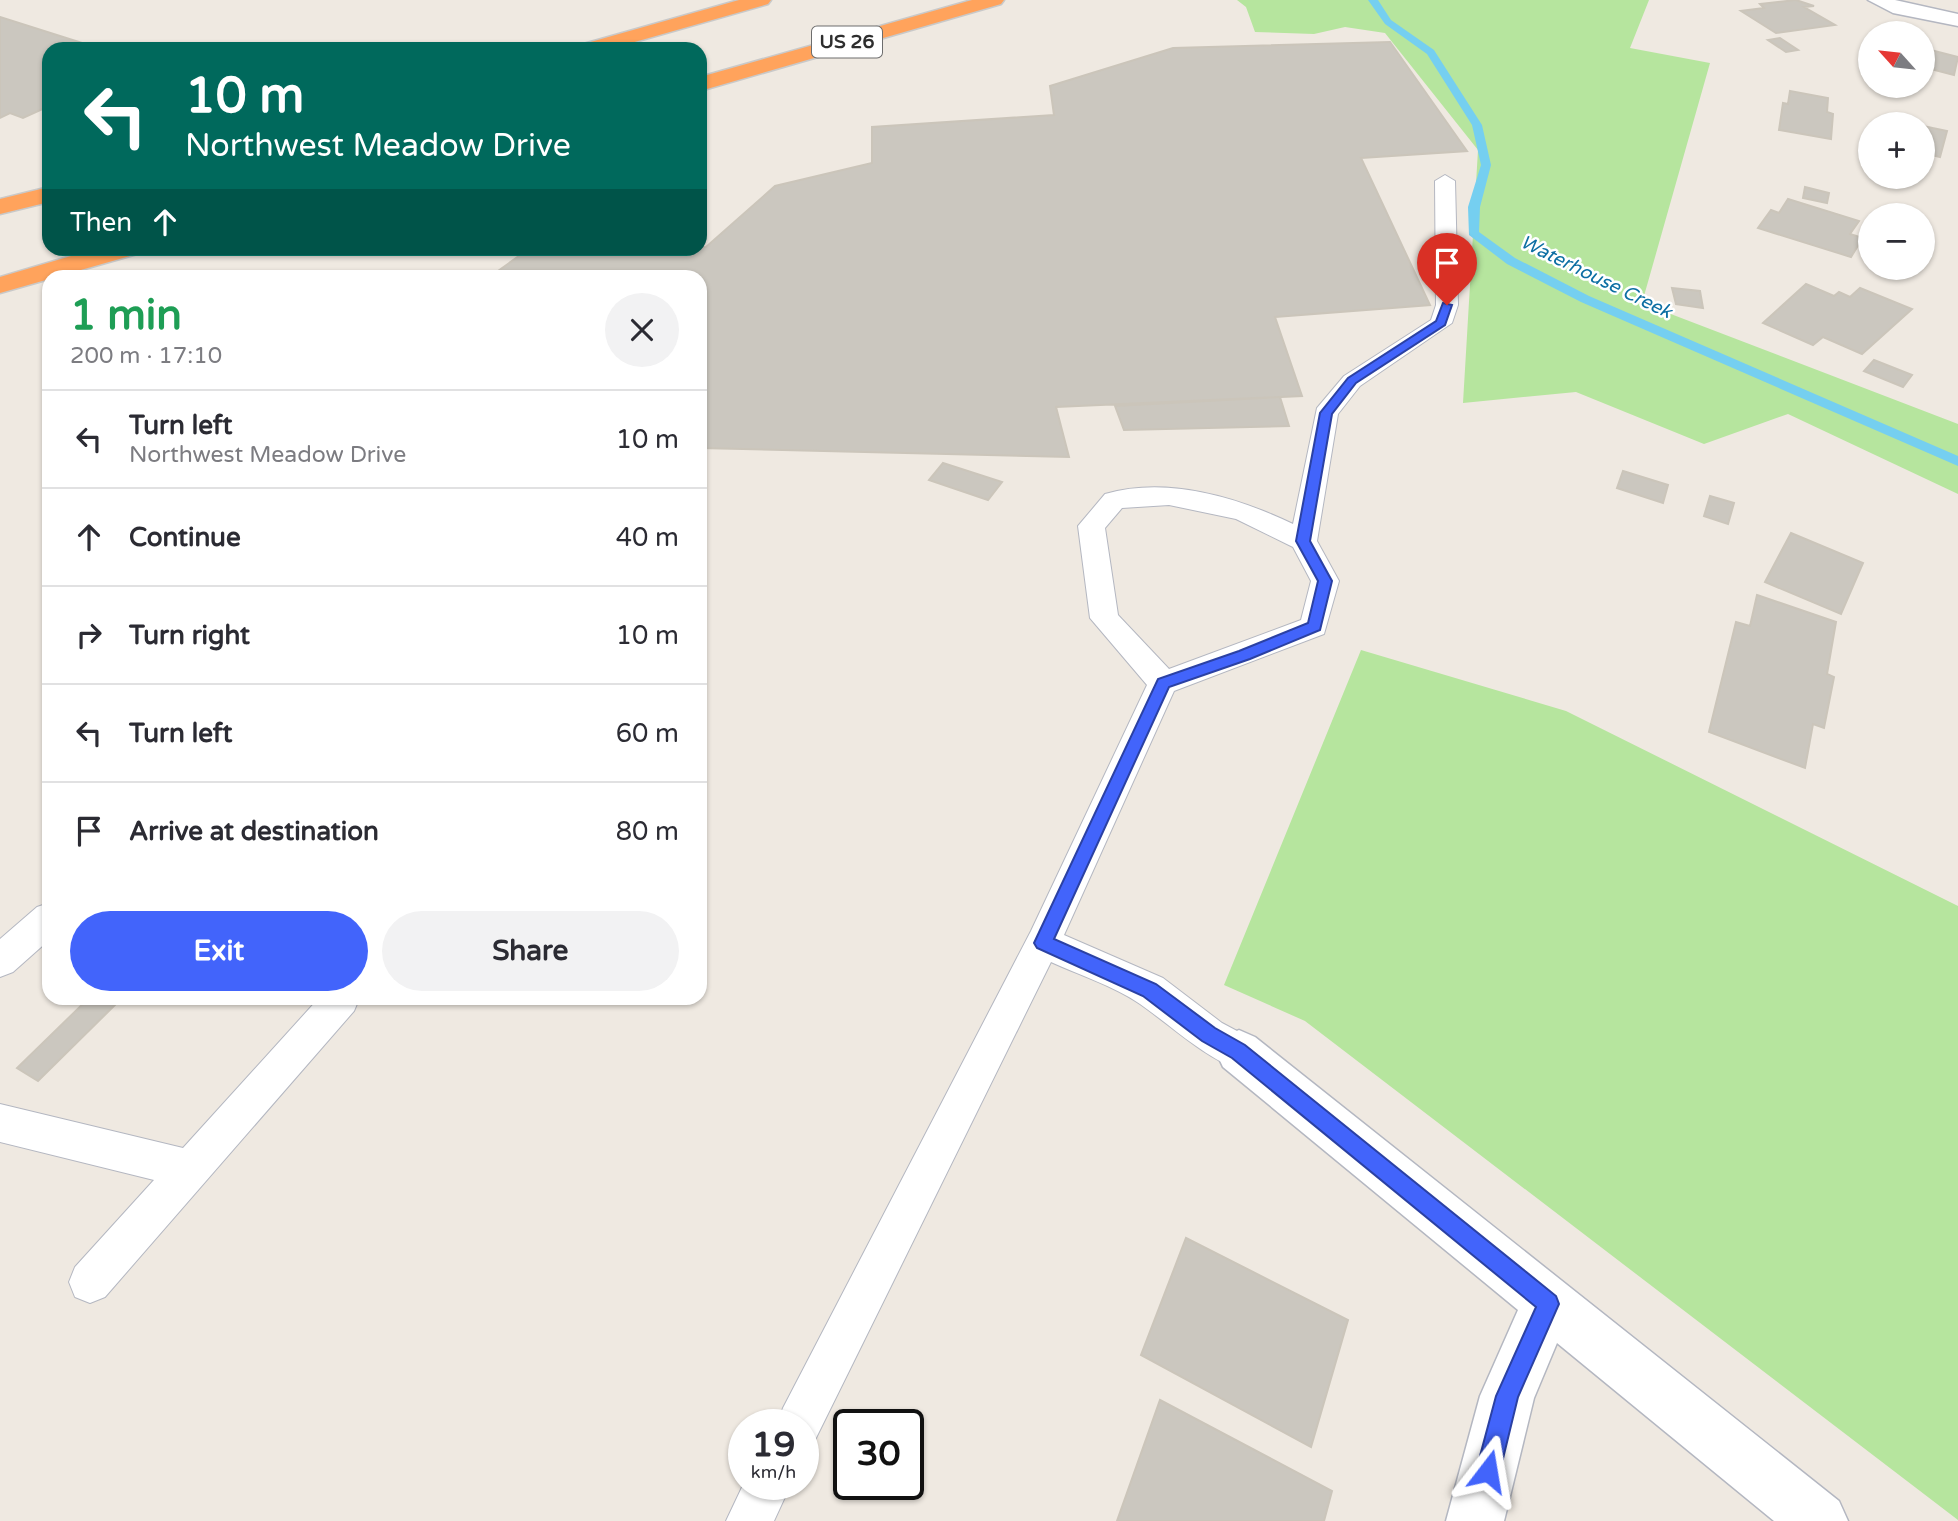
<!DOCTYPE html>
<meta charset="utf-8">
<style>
body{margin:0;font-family:"Varela Round",sans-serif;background:#f2f2f3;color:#2b2b33;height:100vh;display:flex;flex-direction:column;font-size:26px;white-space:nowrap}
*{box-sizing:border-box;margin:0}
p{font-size:23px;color:#7c7c81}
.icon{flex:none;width:38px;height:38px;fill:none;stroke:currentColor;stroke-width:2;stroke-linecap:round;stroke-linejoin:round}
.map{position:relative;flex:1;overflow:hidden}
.details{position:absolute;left:42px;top:270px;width:665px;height:735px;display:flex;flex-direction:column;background:#fff;border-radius:21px;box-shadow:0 2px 5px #0004}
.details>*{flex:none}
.guide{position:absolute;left:42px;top:42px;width:665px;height:214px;border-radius:21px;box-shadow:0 2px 5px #0004;background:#00695c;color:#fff;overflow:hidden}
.needle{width:46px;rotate:297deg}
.tools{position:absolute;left:1858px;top:21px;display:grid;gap:14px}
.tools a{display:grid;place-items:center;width:77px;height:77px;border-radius:50%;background:#fff;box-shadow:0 2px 5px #0004;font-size:35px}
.speed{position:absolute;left:728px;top:1409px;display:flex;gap:14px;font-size:35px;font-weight:700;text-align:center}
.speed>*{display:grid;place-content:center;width:91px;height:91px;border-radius:50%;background:#fff;box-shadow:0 2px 5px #0004;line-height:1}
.speed small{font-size:18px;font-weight:400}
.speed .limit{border:4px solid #111;border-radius:10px;background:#fff;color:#111}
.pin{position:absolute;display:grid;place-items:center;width:60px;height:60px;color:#fff;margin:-72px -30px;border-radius:50% 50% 50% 0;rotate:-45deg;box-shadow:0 0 7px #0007}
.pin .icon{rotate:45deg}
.me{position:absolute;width:77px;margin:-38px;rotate:14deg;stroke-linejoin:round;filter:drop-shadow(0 0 5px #0008)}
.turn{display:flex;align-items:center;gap:24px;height:147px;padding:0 28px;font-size:32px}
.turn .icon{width:91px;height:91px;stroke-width:2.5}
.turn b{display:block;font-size:49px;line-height:60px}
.then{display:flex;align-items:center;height:66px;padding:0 28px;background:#0003;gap:14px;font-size:26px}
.round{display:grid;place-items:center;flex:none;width:74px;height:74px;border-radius:37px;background:#f2f2f3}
.summary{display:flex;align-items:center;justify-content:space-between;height:119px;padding:0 28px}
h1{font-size:42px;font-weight:800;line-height:52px;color:#1e9e55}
.button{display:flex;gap:14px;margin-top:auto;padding:14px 28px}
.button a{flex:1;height:80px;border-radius:42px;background:#4264fb;color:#fff;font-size:28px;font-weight:800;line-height:80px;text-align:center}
.button a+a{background:#f2f2f3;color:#2b2b33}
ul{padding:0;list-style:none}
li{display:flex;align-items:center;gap:21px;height:98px;padding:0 28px;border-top:2px solid #e1e1e2}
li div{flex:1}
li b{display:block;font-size:26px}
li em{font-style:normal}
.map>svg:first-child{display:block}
.green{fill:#b6e59e}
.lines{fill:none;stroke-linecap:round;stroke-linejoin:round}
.stream{fill:#75cff0;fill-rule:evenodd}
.building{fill:#cbc7bf;stroke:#cbc5ba;stroke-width:2}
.lane-casing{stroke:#b4b7c1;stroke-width:2}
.street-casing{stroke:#b4b7c1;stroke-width:3}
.highway-casing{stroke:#c9c9c9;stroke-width:3}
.lane{fill:#fff;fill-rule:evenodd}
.street{fill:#fff;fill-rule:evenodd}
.highway{fill:#ffa35c;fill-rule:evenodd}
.route{fill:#4264fb;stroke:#2b41a3;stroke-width:2}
.labels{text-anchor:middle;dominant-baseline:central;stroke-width:5;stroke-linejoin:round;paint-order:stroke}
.shield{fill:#fff;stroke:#6d6d6d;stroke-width:2}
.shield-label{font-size:19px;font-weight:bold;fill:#2e2e2e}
.far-water-label{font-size:19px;font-style:italic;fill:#0d6fa3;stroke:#fff}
</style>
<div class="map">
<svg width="1958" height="1521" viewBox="0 0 1958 1521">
<rect width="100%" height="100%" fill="#efe9e1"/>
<path class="green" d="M1237,0h412l-19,48 80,15 -68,240 316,121v70l-170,-80 -84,30 -128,-52 -113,11 15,-253 -93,-117 -40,-6 -31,7 -59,-2 -9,-25z
M1361,650l205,61 392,195v614l-653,-499 -81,-36z"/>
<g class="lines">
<path class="stream" d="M1368,0h10l13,20 43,30 48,75 9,40 -11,42 -1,25 36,26 74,38 369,160v10l-377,-164 -74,-38 -38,-29 -1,-28 13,-42 -9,-40 -45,-71 -42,-30z"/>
</g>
<path class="building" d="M1796,0l18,6 -10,1 31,18 -59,8 -35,-22 23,-3 -4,-4z
M0,17l101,32h-52v57l-26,12 -13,-5 -10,5z
M1780,38l18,12 -12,2 -18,-12z
M1390,42l77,109 -106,7 69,147 -155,12 27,79 -246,11 13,50 -369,-9v-172h-209l39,-28 176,-1 69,-61 97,-23v-36l182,-12 -4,-29 123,-38z
M1923,48l35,9 -4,18 -31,-8z
M1790,91l38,7 -1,14 6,2 -2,25 -52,-9 4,-27 5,1z
M1923,126l24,5 -7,26 -17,-4z
M1805,187l24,6 -2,10 -24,-5z
M1788,199l71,22 -9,13 16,5 -4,6 -3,-1 -8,13 -93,-29 13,-18 8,3z
M1806,284l28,12 5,-4 11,5 10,-9 52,21 -50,45 -39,-17 -10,8 -50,-22z
M1672,288l28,3 3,17 -27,-4z
M1874,360l38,15 -9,12 -39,-16z
M1280,397l9,29 -165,4 -9,-24z
M943,463l59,19 -14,18 -59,-20z
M1623,471l45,14 -5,18 -46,-15z
M1710,496l24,7 -6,21 -24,-8z
M1791,533l72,30 -22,51 -76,-32z
M1757,595l79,27 -9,52 7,3 -10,51 -11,-4 -8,44 -96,-36 27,-110 14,4z
M89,998h33l-84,83 -21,-13z
M1186,1238l162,82 -37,127 -170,-92z
M1160,1400l172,91 -8,30h-207z"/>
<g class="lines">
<defs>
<path id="lane" d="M1445,175l10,6 3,124 -6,18 -92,63 -22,28 -21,127 22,40 -15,53 -150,57 -110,244 99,43 59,45 30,16 6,13 -6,13 -13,5c-38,-15 -66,-43 -99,-66 -26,-18 -61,-29 -89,-42l-236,478 -12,5v-21h-26l6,-16 248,-477 116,-246 -57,-67 -12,-92 27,-32c62,-18 132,3 188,30l24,-116 27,-32 87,-56 5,-15 -1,-124zM1169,505l67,14 57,28 18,34 -10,39 -132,49 -51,-54 -13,-87 17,-20z
M49,903v37l-36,32 -13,5v-38l37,-32z
M319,998l40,1 -5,12 -249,286 -15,6 -15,-6 -6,-15 6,-15 79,-87 -154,-38v-38l183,44z
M744,1483l47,1 -17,37h-48z"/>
<path id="street" d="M1868,0h27l63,14v12l-65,-13z
M1239,1030l16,7 584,464 9,20h-74l-217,-178 -23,55 -30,123h-58l34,-125 38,-86 -295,-243 -7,-15 7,-15z"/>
<path id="highway" d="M739,0h32l-3,4 -158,45h-34l4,-4z
M972,0h32l-3,4 -301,87v-14z
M49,187v15l-49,12v-15z
M98,248h43l-4,6 -137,39v-16z"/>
</defs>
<use href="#lane" class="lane-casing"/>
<use href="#street" class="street-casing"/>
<use href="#highway" class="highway-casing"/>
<use href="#lane" class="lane"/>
<use href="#street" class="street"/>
<use href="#highway" class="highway"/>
</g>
<path class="route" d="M1443,303l9,2 -7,20 -89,58 -24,31 -22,127 22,40 -12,49 -70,29 -81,28 -115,252 102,45 59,44 30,17 311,251 3,8 -41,93 -18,74 -4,8 -8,4 -8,-4 -4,-8 20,-75 40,-89 -304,-249 -30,-17 -59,-45 -106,-48 -3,-5 124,-264 81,-28 69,-28 10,-42 -22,-40 24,-128 28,-35 88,-57z"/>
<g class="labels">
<rect class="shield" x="812" y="26.5" width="70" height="31" rx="5"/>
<g class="shield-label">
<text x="847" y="42">US 26</text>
</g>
<g class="far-water-label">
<text transform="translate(1596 277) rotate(26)">Waterhouse Creek</text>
</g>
</g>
</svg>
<div class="tools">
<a><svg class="needle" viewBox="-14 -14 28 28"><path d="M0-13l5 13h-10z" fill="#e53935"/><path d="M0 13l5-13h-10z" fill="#7c7c81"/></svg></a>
<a>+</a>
<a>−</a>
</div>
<div class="speed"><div>19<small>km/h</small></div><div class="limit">30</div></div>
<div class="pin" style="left:1447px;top:305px;background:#d93025"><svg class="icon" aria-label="arrive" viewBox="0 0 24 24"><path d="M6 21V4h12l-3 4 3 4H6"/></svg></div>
<svg class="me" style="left:1488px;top:1471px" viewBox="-20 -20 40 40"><path d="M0-17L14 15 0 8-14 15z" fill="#4264fb" stroke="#fff" stroke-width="4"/></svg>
<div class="guide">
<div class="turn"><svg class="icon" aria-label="left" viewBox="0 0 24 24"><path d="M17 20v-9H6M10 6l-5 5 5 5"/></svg><div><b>10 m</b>Northwest Meadow Drive</div></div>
<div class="then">Then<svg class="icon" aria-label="ahead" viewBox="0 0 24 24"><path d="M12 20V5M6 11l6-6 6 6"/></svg></div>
</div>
<section class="details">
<div class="summary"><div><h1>1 min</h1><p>200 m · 17:10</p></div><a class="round"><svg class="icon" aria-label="close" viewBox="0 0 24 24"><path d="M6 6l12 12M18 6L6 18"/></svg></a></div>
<ul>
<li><svg class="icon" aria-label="left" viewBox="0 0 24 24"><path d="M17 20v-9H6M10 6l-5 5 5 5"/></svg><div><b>Turn left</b><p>Northwest Meadow Drive</p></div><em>10 m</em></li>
<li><svg class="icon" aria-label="ahead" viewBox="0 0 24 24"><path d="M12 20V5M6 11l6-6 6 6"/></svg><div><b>Continue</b></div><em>40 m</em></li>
<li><svg class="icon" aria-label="right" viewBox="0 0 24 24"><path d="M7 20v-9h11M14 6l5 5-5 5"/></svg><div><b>Turn right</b></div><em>10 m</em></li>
<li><svg class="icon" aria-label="left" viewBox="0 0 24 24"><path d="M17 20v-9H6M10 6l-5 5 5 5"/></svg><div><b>Turn left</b></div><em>60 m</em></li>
<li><svg class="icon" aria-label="arrive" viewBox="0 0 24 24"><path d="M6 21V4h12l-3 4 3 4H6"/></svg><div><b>Arrive at destination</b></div><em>80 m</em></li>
</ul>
<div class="button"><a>Exit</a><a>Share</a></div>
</section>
</div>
